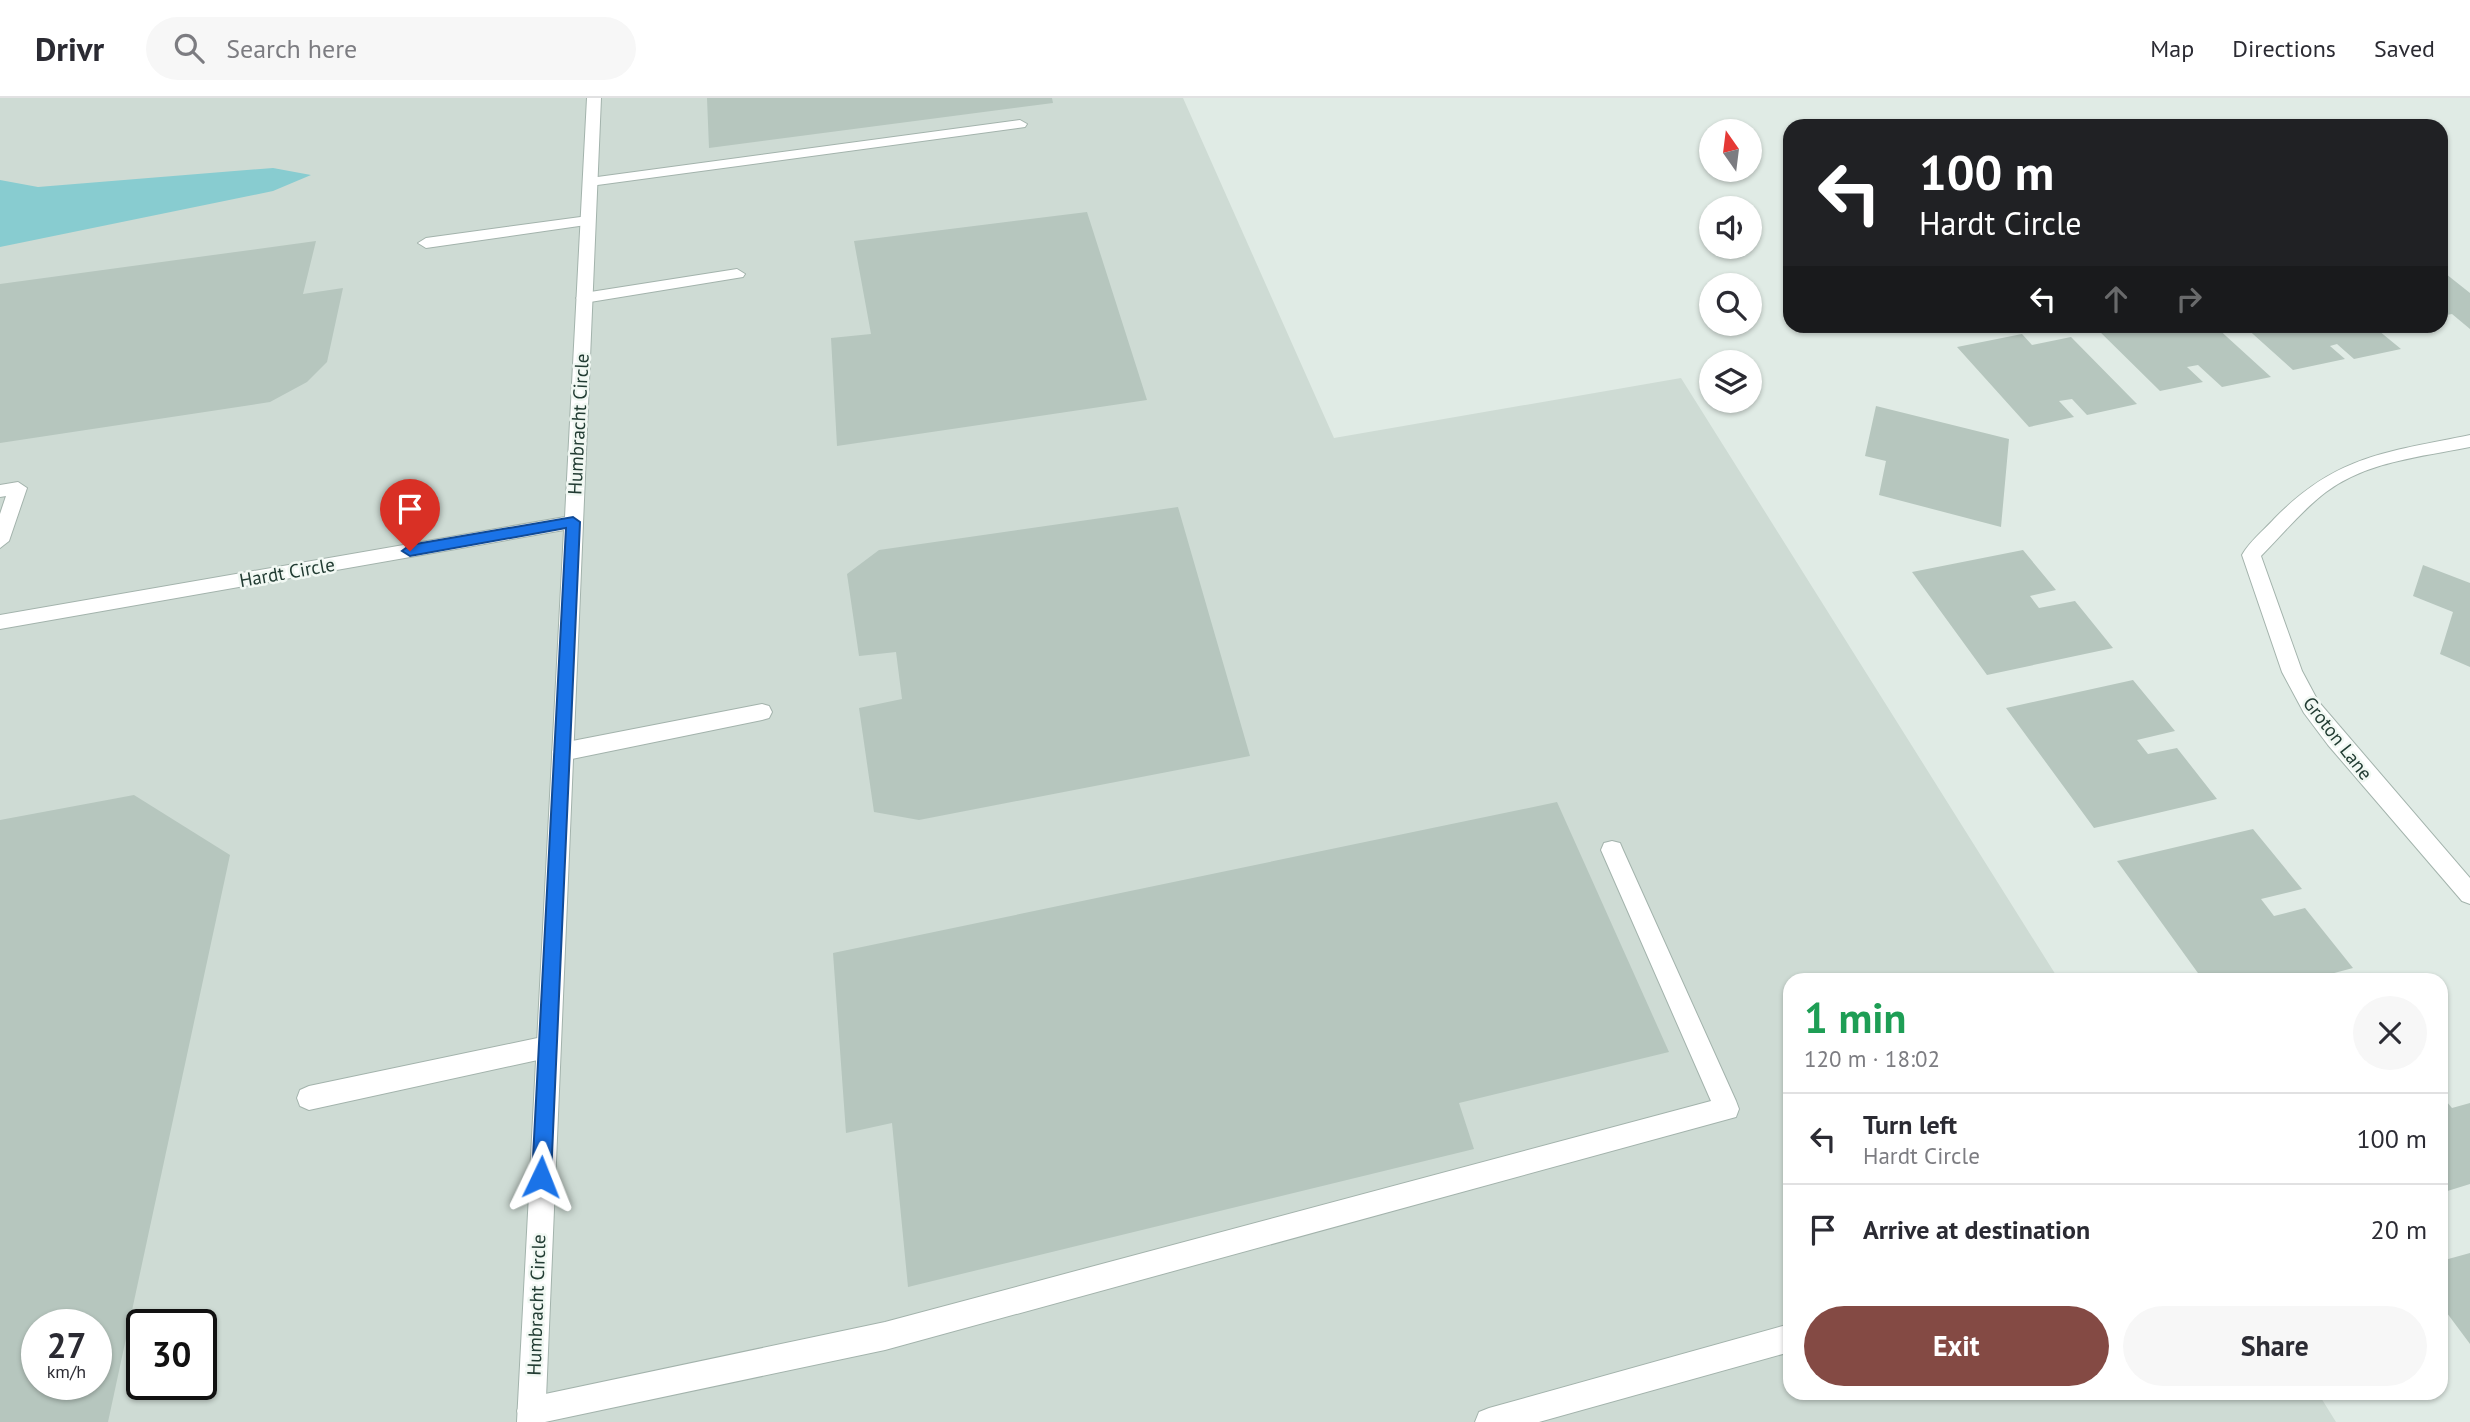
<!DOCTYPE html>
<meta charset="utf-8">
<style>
body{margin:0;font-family:"PT Sans",sans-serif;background:#f7f7f7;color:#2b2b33;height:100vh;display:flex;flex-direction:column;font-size:26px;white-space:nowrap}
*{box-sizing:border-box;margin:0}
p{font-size:23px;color:#7c7c81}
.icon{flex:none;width:38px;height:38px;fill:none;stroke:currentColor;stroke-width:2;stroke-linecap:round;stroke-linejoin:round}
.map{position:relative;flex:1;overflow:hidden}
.side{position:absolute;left:1783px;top:875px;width:665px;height:427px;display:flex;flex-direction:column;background:#fff;border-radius:21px;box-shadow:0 2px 5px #0004}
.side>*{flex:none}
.top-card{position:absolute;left:1783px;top:21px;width:665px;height:214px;border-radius:21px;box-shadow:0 2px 5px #0004;background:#202124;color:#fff;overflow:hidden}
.needle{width:46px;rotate:346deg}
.controls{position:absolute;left:1699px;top:21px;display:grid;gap:14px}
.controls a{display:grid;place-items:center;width:63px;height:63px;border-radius:50%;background:#fff;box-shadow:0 2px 5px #0004;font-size:35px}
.speed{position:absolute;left:21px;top:1211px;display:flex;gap:14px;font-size:35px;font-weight:700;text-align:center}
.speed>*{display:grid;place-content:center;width:91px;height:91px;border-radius:50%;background:#fff;box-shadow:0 2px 5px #0004;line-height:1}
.speed small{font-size:18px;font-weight:400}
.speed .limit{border:4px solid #111;border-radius:10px;background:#fff;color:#111}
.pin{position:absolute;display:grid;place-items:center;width:60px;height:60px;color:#fff;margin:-72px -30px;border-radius:50% 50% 50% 0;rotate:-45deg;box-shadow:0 0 7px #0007}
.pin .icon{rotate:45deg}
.me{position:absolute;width:77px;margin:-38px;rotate:2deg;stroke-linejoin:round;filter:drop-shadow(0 0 5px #0008)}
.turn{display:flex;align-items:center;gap:24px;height:147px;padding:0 21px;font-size:32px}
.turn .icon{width:91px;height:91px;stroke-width:2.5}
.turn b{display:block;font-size:49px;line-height:60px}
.lanes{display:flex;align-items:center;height:66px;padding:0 21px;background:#0003;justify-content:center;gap:35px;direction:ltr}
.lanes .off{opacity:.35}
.round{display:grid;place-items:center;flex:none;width:74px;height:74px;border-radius:37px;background:#f7f7f7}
.headline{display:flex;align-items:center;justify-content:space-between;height:119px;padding:0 21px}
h1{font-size:42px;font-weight:800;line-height:52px;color:#1e9e55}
.cta{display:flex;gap:14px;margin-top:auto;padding:14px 21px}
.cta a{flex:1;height:80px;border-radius:42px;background:#844a44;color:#fff;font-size:28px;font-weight:800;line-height:80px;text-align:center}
.cta a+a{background:#f7f7f7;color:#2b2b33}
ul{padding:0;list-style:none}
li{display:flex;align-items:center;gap:21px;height:91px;padding:0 21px;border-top:2px solid #e1e1e2}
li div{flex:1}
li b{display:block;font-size:26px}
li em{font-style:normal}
header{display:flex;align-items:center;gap:42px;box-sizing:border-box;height:98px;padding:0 35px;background:#fff;border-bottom:2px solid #e1e1e2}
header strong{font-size:33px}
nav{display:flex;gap:38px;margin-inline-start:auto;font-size:24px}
.search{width:490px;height:63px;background:#f7f7f7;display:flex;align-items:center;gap:18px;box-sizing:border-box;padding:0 24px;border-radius:38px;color:#7c7c81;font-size:26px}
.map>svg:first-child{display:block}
.built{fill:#cedbd4;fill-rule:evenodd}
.water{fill:#88ccd0}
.building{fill:#b6c6be;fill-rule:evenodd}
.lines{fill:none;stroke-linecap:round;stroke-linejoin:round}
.lane-casing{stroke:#a3b3ac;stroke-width:2}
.street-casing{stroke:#a3b3ac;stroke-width:2}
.lane{fill:#fff;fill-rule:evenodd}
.street{fill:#fff;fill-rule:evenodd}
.route{fill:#1a73e8;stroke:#114b97;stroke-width:2}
.labels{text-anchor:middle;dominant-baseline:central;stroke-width:5;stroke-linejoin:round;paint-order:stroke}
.street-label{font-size:19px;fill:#213b32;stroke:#f1f8f3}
</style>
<header>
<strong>Drivr</strong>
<div class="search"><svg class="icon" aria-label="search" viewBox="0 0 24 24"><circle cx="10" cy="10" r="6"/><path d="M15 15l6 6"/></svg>Search here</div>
<nav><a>Map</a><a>Directions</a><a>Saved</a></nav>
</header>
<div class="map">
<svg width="2470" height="1324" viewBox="0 0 2470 1324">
<rect width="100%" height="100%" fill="#e0ebe5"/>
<path class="built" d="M0,0h1183l151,340 347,-60 378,602h-269v413h528l18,29h-2336zM37,1227h59v59h-59zM142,1227h59v59h-59z"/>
<path class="water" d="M273,70l38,7 -38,16 -273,56v-67l38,7z"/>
<path class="building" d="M707,0h345l1,5 -344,45z
M1087,114l60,188 -310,46 -6,-108 40,-4 -17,-93z
M316,143l-13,53 40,-6 -16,74 -20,20 -37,20 -270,41v-159z
M2441,172l29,23v36l-18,-15 -11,2z
M2094,228h121l56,51 -49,10 -24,-22 -11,2 16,15 -43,9z
M2244,228h129l28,23 -47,10 -17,-15 -7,2 15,13 -52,11z
M2022,236l10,11 39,-8 66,67 -50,11 -15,-16 -13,2 15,16 -45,10 -72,-80z
M1876,308l133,33 -8,88 -122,-32 7,-34 -21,-5z
M1178,409l72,249 -331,64 -45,-8 -15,-104 43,-9 -6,-47 -37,4 -12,-82 32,-24z
M2023,452l33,40 -26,6 9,12 36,-7 38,47 -126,27 -75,-103z
M2423,467l47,18v84l-30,-13 13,-42 -40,-16z
M2133,582l42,51 -38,9 11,14 29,-6 40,51 -123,29 -88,-120z
M134,697l96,60 -122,567h-108v-602zM37,1227h59v59h-59z
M1557,704l112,250 -210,51 15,46 -566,138 -16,-164 -46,10 -13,-180z
M2253,731l49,60 -41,10 13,17 31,-8 48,60 -45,12h-105l-86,-119z
M2441,997l11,13 18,-5v81l-29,9z
M2470,1155v91l-29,-39v-44z"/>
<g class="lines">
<defs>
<path id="lane" d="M1020,22l7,4 -2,3 -435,59 -7,-4 7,-4z
M588,118l5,2v6l-167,24 -8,-5 8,-5z
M737,171l8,5 -2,3 -159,26 -8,-5 8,-5z
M18,384l9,6 -18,53 -9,7v-34l6,-18 -6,1v-12z
M762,606l7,2 3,6 -3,6 -7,2 -200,41 -7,-3 -3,-6 3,-6 7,-3z
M1612,743l8,2 3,7 113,251 3,8 -3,8 -851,233 -340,72 -24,-1 -4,-10 4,-10 10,-4 354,-75 826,-221 -110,-251 3,-7z
M547,938l9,3 3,8 -3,8 -9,3 -238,52 -9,-4 -3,-8 3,-8 9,-4z
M1790,1226v28l-251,70h-64l4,-10 10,-4z"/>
<path id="street" d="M587,0h14l-56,1324h-28l47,-892 -564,99v-14l565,-98z
M2470,337v12c-49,10 -102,14 -144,45 -24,18 -44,43 -65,64l41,115 16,30 152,177v26l-8,-3 -134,-156 -24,-32 -22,-41 -40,-117c7,-13 22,-25 32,-36 62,-64 114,-67 196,-84z"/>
</defs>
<use href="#lane" class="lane-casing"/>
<use href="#street" class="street-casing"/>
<use href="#lane" class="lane"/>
<use href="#street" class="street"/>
</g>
<path class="route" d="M573,419l7,5 -29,655 -3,7 -7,3 -7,-3 -2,-7 34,-649 -156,28 -8,-5 8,-6z"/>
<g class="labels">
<g class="street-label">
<text transform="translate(578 326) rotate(-87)">Humbracht Circle</text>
<text transform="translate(287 474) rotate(-10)">Hardt Circle</text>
<text transform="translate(2338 640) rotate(52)">Groton Lane</text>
<text transform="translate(536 1207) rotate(-88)">Humbracht Circle</text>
</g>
</g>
</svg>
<div class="controls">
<a><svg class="needle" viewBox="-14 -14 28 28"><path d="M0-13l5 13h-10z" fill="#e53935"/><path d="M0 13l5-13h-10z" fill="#7c7c81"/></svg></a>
<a><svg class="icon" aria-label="sound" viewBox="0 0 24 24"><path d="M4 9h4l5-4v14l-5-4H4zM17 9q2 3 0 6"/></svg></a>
<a><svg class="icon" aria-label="search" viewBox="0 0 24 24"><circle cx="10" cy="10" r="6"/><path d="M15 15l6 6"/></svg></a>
<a><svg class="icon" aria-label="layers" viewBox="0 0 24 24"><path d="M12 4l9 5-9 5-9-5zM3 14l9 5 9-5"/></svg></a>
</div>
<div class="speed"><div>27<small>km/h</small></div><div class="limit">30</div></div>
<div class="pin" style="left:410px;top:453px;background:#d93025"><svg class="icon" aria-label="arrive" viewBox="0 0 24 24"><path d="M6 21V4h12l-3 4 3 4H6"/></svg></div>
<svg class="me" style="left:541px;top:1079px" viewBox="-20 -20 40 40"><path d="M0-17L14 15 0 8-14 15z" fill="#1a73e8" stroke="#fff" stroke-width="4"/></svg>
<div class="top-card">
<div class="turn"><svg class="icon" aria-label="left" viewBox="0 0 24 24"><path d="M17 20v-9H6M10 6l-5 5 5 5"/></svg><div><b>100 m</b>Hardt Circle</div></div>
<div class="lanes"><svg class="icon" aria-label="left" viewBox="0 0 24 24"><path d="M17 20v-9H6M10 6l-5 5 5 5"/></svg><svg class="icon off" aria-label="ahead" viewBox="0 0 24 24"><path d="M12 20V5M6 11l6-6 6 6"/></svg><svg class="icon off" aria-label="right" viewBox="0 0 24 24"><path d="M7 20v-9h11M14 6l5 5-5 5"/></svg></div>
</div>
<section class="side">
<div class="headline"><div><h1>1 min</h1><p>120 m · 18:02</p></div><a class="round"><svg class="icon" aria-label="close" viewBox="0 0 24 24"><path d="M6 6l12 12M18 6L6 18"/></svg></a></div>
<ul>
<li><svg class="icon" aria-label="left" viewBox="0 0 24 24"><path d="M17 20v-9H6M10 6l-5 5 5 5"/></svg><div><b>Turn left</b><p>Hardt Circle</p></div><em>100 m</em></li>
<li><svg class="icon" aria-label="arrive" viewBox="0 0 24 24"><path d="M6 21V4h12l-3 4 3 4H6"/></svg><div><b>Arrive at destination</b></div><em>20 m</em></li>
</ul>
<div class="cta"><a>Exit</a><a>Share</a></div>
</section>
</div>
